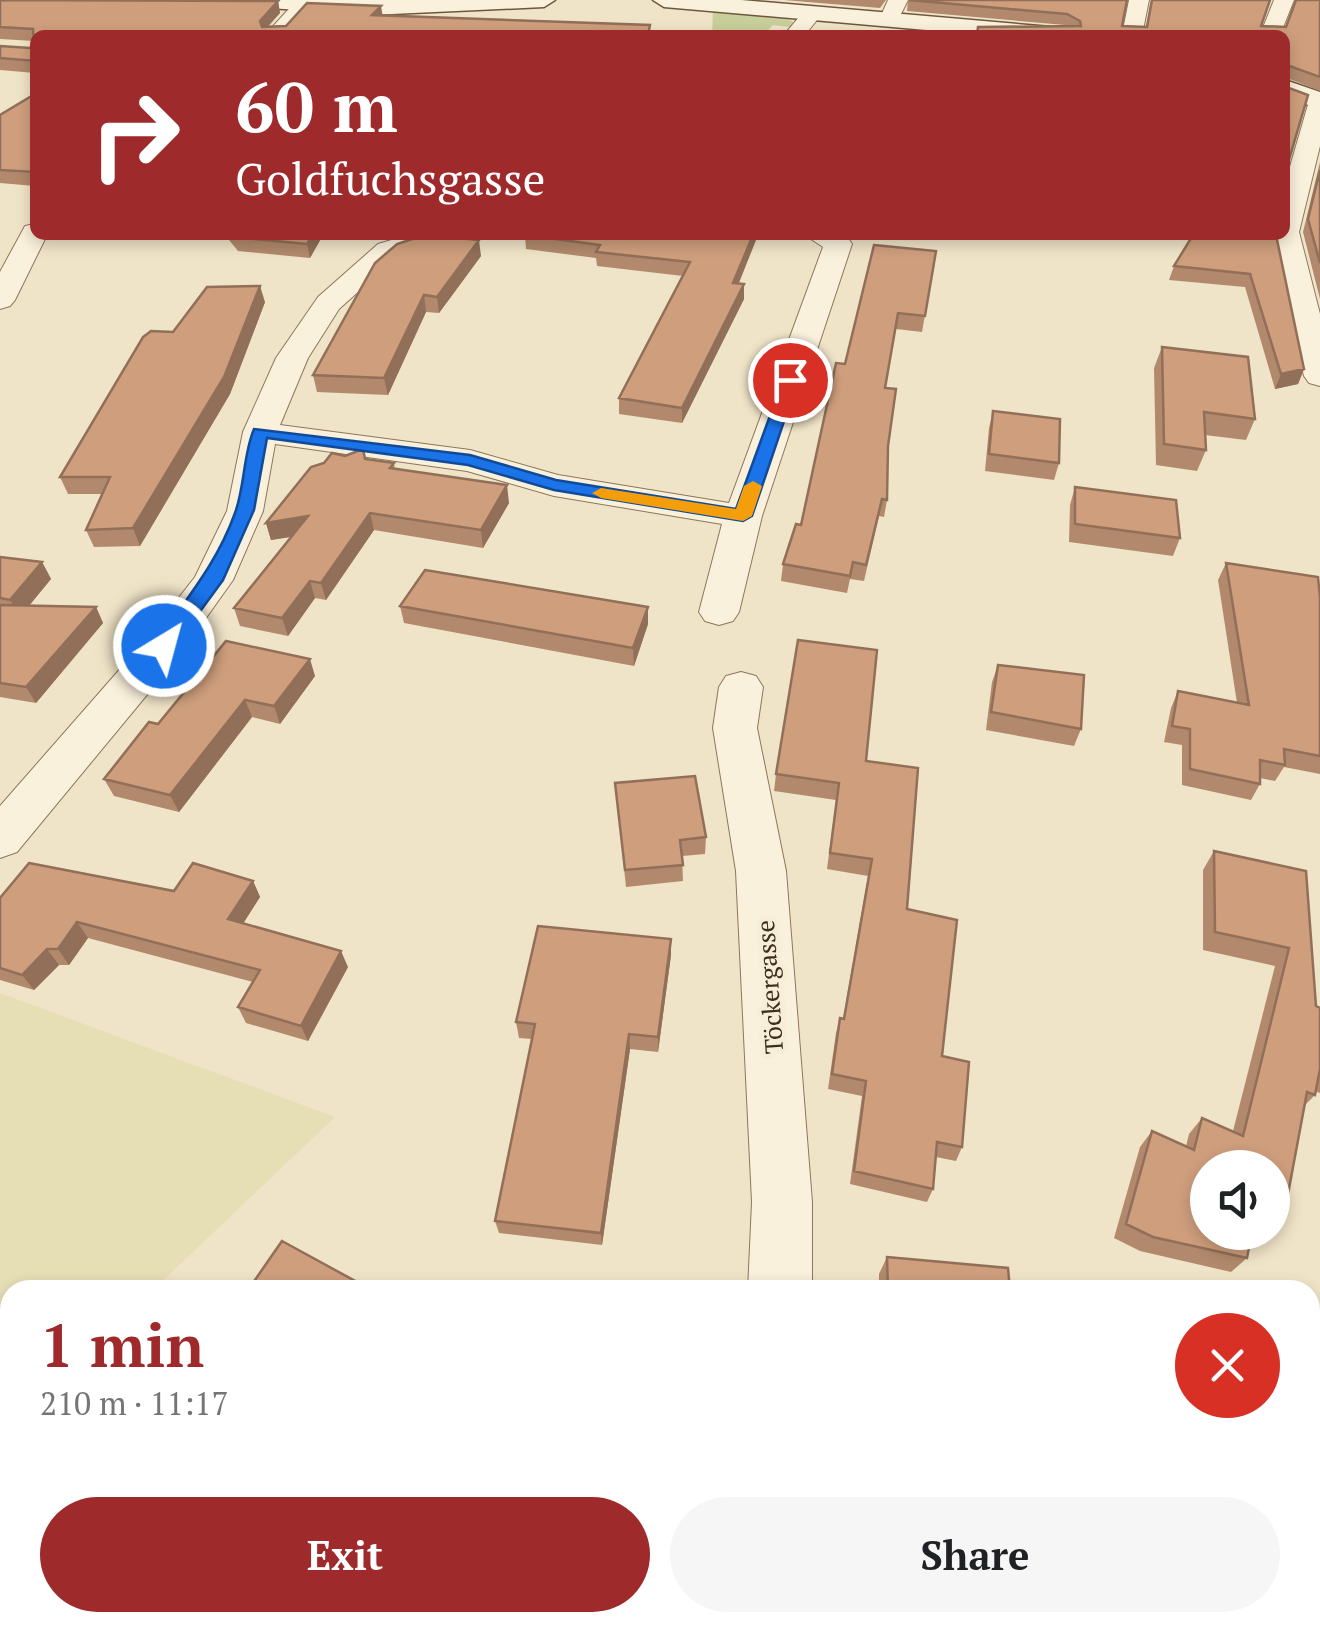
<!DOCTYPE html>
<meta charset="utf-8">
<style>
body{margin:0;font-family:"PT Serif",serif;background:#f6f6f6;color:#202124;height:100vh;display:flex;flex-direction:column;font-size:38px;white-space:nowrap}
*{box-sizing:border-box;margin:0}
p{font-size:32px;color:#757577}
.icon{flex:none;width:55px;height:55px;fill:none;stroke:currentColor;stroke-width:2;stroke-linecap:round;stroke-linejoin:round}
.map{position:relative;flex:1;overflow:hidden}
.sheet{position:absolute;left:0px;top:1280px;width:1320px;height:352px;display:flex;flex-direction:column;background:#fff;border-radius:30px 30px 0 0;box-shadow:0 5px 15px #0003}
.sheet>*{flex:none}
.banner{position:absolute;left:30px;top:30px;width:1260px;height:210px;border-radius:15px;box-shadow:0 5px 15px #0003;background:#9e2a2b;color:#fff;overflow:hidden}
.controls{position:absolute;left:1190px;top:1150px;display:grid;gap:20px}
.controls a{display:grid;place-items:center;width:100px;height:100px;border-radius:50%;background:#fff;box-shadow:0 5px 15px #0003;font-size:50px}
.pin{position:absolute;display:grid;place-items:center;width:85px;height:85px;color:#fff;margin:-42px;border:5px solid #fff;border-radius:50%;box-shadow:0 2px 10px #0007}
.me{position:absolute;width:110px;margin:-55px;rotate:37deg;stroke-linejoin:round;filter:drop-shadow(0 0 8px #0008)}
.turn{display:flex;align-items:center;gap:35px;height:210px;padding:0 40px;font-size:45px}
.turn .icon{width:130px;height:130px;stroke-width:2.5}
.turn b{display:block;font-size:70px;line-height:85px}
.round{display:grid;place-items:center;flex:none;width:105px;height:105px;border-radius:52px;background:#f6f6f6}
.overview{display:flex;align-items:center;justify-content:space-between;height:170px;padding:0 40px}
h1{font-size:60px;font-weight:700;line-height:75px;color:#9e2a2b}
.action{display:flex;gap:20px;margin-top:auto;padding:20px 40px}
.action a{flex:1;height:115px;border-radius:60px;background:#9e2a2b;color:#fff;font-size:40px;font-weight:700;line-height:115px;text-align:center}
.action a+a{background:#f6f6f6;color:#202124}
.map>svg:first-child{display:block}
.farmland{fill:#e6deb5}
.green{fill:#c9cf9b}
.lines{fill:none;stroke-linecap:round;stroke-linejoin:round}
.minor-casing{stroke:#8d765c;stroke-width:2}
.secondary-casing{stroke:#6f573f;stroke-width:3}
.minor{fill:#faf1dc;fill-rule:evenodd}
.secondary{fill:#faf1dc;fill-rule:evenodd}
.wall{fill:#b2896c}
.shaded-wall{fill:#916f58}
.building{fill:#cf9f7d;stroke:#916f58;stroke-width:2.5}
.route{fill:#1a73e8;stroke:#114b97;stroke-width:2.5}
.slow{fill:#f59e0b}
.labels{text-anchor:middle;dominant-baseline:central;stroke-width:10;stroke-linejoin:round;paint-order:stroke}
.street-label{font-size:25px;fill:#3d2e20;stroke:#f7eed8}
</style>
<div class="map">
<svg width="1320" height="1632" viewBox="0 0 1320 1632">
<rect width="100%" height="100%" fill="#f0e4c8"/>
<path class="farmland" d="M0,993l335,124 -182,173h-143v136l-10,9z"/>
<path class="green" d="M713,9l70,7 10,6 -3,5 -17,-2 -9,10h-52z"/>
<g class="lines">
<defs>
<path id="minor" d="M297,0h14l3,4 -28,31h-21z
M888,0h20l-12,24 -7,2 -10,-6z
M1129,0h20l-7,35h-20z
M1274,0h20l-14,35h-20z
M811,9l10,6 -16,20h-21l20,-24z
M1320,94v52l-21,86 21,82v72l-11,-3 -5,-7 -32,-141h13v-51l24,-83z
M35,224v11h12l-32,65 -5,6 -10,3v-37l25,-46z
M408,235h42l-4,6 -48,15 -59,53 -31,49 -28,67 190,25 88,25 171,28 94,-256 -18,-12 43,3 4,6 -90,272 -23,96 -6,9 -14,4 -14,-4 -6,-9 23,-88 -168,-28 -87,-25 -192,-27 -12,67 -30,69 -54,76 -162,196 -17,6v-52l149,-170 46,-59 32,-66 16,-79 33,-74 42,-61 60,-53z
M741,672l15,4 7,11 -6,41 29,143 26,331v88h-64l4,-88 -16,-331 -23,-143 6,-41 7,-11z
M1320,1457v80l-10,4v-79z
M865,1622h104l4,10h-104z
M1168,1622h80l-4,10h-80z"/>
<path id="secondary" d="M244,0h311l-11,7 -174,8 -115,-8z
M653,0h88l322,28 12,7h-92l-319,-28z
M1285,80l35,12v17l-35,-12z"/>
</defs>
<use href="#minor" class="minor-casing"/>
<use href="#secondary" class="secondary-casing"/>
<use href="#minor" class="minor"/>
<use href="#secondary" class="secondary"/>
</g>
<path class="wall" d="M0,0l278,1 2,12 -12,14 115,-11 267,9 -615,10v38l-35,-3v-24l30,2 4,-4v-3l-34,-2z
M784,0h102l-6,8z
M908,0h219l-5,26 24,1 5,-27h120l-10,26 25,1 34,-27v91l-33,-13 -1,140 -1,4v-187h-308l1,-8 90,-1 -3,-1 -158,-14z
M35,94v92l-35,-3v-68z
M1320,162v137l-17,-67z
M225,235h98l-13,23 -72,-7z
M525,235h233l-20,48 6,1v15l-62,124 -63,-9v-16l64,-122 -86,-10 -1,-8 -70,-9z
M1276,235l28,134 -6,15 -23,5 -30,-102 -76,-7 5,-14z
M936,251l-14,81 -26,-3 -11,59 3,58 -1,54 -3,17 -5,-1 -15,65 -14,-2 -3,14 -66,-12 2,-17 18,-39 44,-161z
M481,256l-42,57 -13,-1 -38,83 -71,-3 -4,-17 62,-112z
M265,302l-35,92 -90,152 -46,1 -8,-17 16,-36h-34l-8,-17 113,-145z
M1162,347l93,72 -9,21 -41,-5 1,15 -9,21 -41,-6 -2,-97z
M993,411l66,52 -5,17 -69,-9 4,-43z
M365,459l29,4 1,6 114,34 -26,45 -109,-18 -48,70 -11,-2 -27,38 -48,-10 -6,-18 57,-71 -20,3 -5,-17z
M1075,487l105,51 -7,18 -104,-14 1,-37z
M0,557l42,5 9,17 -22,26 67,2 7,16 -67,80 -36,-6z
M1226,563l94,34v177l-36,-7 -9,14 -15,-3v6l-9,16 -69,-15v-40l-18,-3 7,-34 7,-17 59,12 -19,-123z
M400,606l248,1v17l-14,42 -230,-43z
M998,665l83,64 -7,17 -88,-16 6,-48z
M315,676l-35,48 -28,-7 -73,95 -65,-16 -10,-17 54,-55z
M866,761l41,148 55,238 -6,14 -20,-4 -3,32 -6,13 -77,-18 12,-88 -34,-7 8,-56 4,-15 3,1 25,-143 -41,-7 9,-69 -62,-9 2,-17z
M615,783l91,54 -1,17 -23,2 1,25 -57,6z
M1214,851l92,20 10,135 4,2v85l-5,-2v4l-10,10 -17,89 -16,15v-41h-64l39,90 -16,14 -91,-21 -26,-13 26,-91 12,-16 34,15 3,-12 13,-16 31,13 42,-165 -72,-16v-80z
M253,881l7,16 -17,26 105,44 -40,74 -62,-18 -8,-16 15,-25 -165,-44 -19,27h-10l-25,25 -34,-10v-82l174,-7z
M671,955l-13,97 -28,-3 -28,196 -103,-12 -4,-12 37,-182 -13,-1 -3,-16z
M887,1257l123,33h-131v-16z"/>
<path class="shaded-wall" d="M278,1l2,12 -18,19 -2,-11z
M381,6l2,12 -11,-3z
M312,235h11l-13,23 -3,-14z
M753,235h5l-25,63v-15z
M479,240l2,16 -42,57 -2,-16z
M744,284v15l-62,124v-15z
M260,286l5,16 -35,92 -90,152 -7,-18z
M424,295l2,17 -38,83 -4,-17z
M1304,369l-6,15 -23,5 6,-15z
M507,485l2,18 -26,45 -2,-18z
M370,513l4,17 -48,70 -5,-17z
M308,516l5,17 -42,7 -5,-17z
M42,562l9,17 -31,38 -10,-17z
M310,581l5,17 -27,38 -6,-18z
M96,607l7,16 -67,80 -10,-16z
M648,607v17l-14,42 -1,-18z
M310,659l5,17 -35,48 -6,-18z
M245,700l7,17 -73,95 -9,-17z
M253,881l7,16 -24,38 -8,-16z
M77,922l11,16 -19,27 -11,-16z
M671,939v16l-13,97v-15z
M47,949l12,16 -25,25 -12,-15z
M341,951l7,16 -40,74 -7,-15z
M629,1034l1,15 -28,196 -1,-12z
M357,1282l5,8h-10z"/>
<path class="building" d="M0,0l278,1 -18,20 2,6 24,-1 21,-23 74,3 -9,9 278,10 -2,10h-613v26l-35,-3v-12l30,2 4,-4 -1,-15 -33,-2z
M909,0h218l-5,26 25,1 5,-27h118l-9,26 25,1 10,-27h24v77l-33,-12 -1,22 22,8 -22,75v48h-1v-183h-308l1,-8 103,-1 -1,-5 -13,-7z
M35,94v78l-35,-2v-55z
M1320,170v93l-12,-44z
M233,235h79l-5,9 -73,-7z
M424,235l55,5 -42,57 -13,-2 -40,83 -71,-3 62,-112 22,-19z
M526,235h227l-20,48 11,1 -62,124 -63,-10 71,-136 -94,-10 4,-7z
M1193,235h83l28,134 -23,5 -31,-100 -76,-8z
M874,245l62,6 -11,65 -27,-3 -13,75 11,1 -8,57 -1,54 -5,-1 -16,66 -13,-3 -3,14 -67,-12 13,-40 5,1 35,-162 9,1z
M260,286l-36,91 -91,151 -47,2 24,-53h-50l83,-140 8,-6 22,1 34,-45z
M1162,347l86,10 7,62 -51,-7 2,38 -42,-6z
M993,411l67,8 -1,44 -70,-9z
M363,449l2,10 29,4 -4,5 117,17 -26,45 -111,-17 -49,70 -11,-2 -28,37 -48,-10 74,-92 -42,7 45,-56 13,-4 8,-10 13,3z
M1075,487l101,13 4,38 -105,-14z
M0,557l42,5 -32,38 -10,-2z
M1226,563l92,14 2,20v159l-36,-7 1,16 -25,-5v24l-70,-15v-40l-18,-3 6,-35 71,14z
M425,570l223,37 -15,41 -233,-42z
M0,605l96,2 -70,80 -26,-4z
M798,640l79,10 -11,111 52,7 -11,141 50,11 -15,136 27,6 -7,85 -25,-5 -4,47 -79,-18 12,-90 -34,-7 8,-56 4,1 28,-160 -42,-6 9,-70 -63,-9z
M226,641l84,18 -36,47 -29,-6 -75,95 -66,-16 45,-57 9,2z
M998,665l86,10 -3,54 -90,-17z
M695,776l11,61 -26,3 3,25 -58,5 -10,-87z
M1214,851l92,20 10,135 4,2v61l-5,26 -8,-3 -19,102 -16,-6v-20h-64v64h44l-5,26 -94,-21 -27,-13 26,-93 42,19 8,-32 41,18 46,-188 -74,-16z
M29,863l145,28 19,-28 60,18 -25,38 113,32 -40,75 -63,-19 22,-37 -183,-48 -19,27h-11l-25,26 -22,-7v-70z
M538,926l133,13 -13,98 -29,-3 -28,199 -106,-12 40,-197 -19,-2z
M282,1241l75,41 -5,8h-104z
M887,1257l121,11 2,22h-122z"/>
<path class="route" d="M790,375l8,5 -46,136 -9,5 -189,-31 -86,-25 -201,-27 -13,72 -31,70 -52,71h-14l-3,-5c30,-45 62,-80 81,-133 10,-27 8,-58 19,-84l216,26 86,25 180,29 47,-129z"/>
<path class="slow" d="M753,481l9,5 -10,30 -9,5 -142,-23 -9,-5 9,-5 135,21 8,-23z"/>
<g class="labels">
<g class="street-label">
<text transform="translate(769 987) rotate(-94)">Töckergasse</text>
</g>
</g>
</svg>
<div class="controls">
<a><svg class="icon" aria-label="sound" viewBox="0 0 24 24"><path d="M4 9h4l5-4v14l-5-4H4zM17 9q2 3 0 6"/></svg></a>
</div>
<div class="pin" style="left:790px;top:380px;background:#d93025"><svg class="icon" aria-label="arrive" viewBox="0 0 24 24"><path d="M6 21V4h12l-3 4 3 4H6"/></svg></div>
<svg class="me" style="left:164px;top:646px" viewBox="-20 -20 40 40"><circle r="17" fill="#1a73e8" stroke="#fff" stroke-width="3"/><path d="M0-11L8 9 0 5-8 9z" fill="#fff"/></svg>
<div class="banner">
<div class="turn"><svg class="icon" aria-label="right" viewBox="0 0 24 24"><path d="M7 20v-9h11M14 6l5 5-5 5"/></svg><div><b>60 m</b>Goldfuchsgasse</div></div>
</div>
<section class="sheet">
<div class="overview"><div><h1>1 min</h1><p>210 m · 11:17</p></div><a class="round" style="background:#d93025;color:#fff"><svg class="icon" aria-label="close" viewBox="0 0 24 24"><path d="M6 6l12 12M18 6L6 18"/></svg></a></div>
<div class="action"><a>Exit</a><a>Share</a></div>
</section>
</div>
